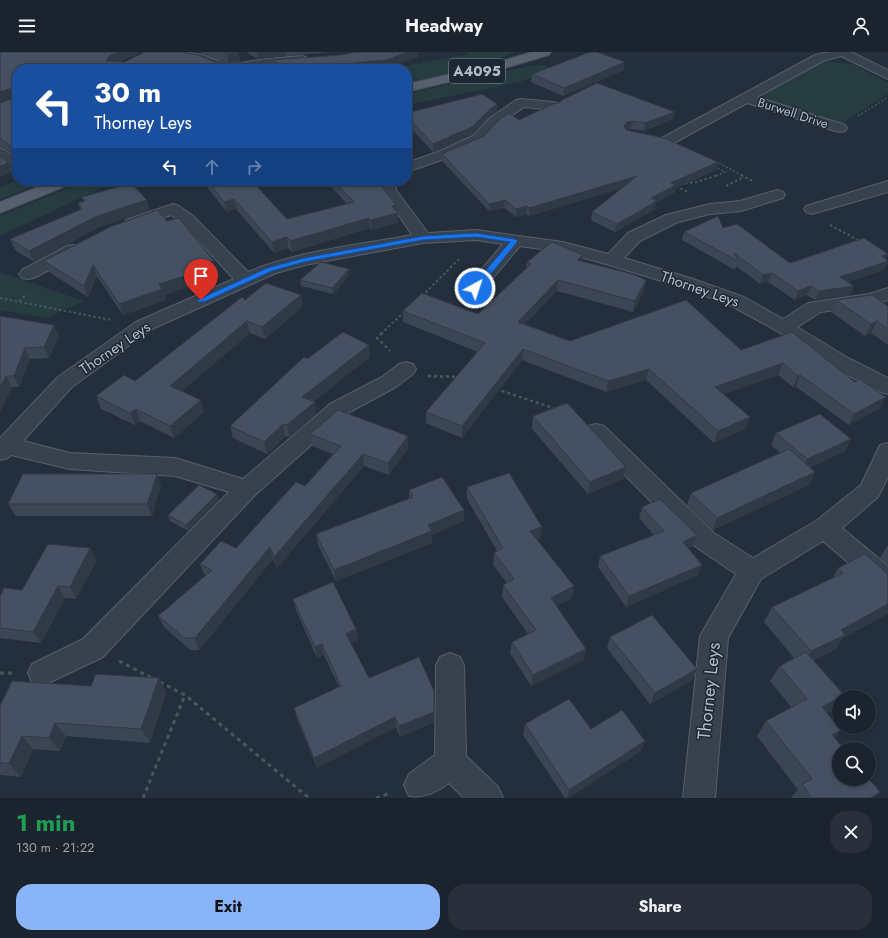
<!DOCTYPE html>
<meta charset="utf-8">
<style>
body{margin:0;font-family:Jost,sans-serif;background:#282f3a;color:#f1f3f6;height:100vh;display:flex;flex-direction:column;font-size:15px;white-space:nowrap}
*{box-sizing:border-box;margin:0}
p{font-size:13px;color:#a0a4aa}
.icon{flex:none;width:22px;height:22px;fill:none;stroke:currentColor;stroke-width:2;stroke-linecap:round;stroke-linejoin:round}
.map{position:relative;height:746px;overflow:hidden}
.side{display:flex;flex-direction:column;background:#1b232e;flex:1}
.side>*{flex:none}
.banner{position:absolute;left:12px;top:12px;width:400px;height:122px;border-radius:16px;box-shadow:0 2px 6px #0003,0 0 0 1px #39404a;background:#1a4fa0;color:#fff;overflow:hidden}
.controls{position:absolute;left:832px;top:638px;display:grid;gap:8px}
.controls a{display:grid;place-items:center;width:44px;height:44px;border-radius:50%;background:#1b232e;box-shadow:0 2px 6px #0003,0 0 0 1px #39404a;font-size:20px}
.pin{position:absolute;display:grid;place-items:center;width:34px;height:34px;color:#fff;margin:-41px -17px;border-radius:50% 50% 50% 0;rotate:-45deg;box-shadow:0 0 4px #0007}
.pin .icon{rotate:45deg}
.me{position:absolute;width:44px;margin:-22px;rotate:40deg;stroke-linejoin:round;filter:drop-shadow(0 0 3px #0008)}
.turn{display:flex;align-items:center;gap:14px;height:84px;padding:0 16px;font-size:18px}
.turn .icon{width:52px;height:52px;stroke-width:2.5}
.turn b{display:block;font-size:28px;line-height:34px}
.lanes{display:flex;align-items:center;height:38px;padding:0 16px;background:#0003;justify-content:center;gap:20px;direction:ltr}
.lanes .off{opacity:.35}
.round{display:grid;place-items:center;flex:none;width:42px;height:42px;border-radius:16px;background:#282f3a}
.summary{display:flex;align-items:center;justify-content:space-between;height:68px;padding:0 16px}
h1{font-size:24px;font-weight:700;line-height:30px;color:#1e9e55}
.action{display:flex;gap:8px;margin-top:auto;padding:8px 16px}
.action a{flex:1;height:46px;border-radius:16px;background:#8ab4f8;color:#111;font-size:16px;font-weight:700;line-height:46px;text-align:center}
.action a+a{background:#282f3a;color:#f1f3f6}
header{display:flex;justify-content:space-between;align-items:center;height:52px;padding:0 16px;background:#1b232e;font-size:18px;font-weight:700}
.map>svg:first-child{display:block}
.green{fill:#263c3f}
.lines{fill:none;stroke-linecap:round;stroke-linejoin:round}
.minor-casing{stroke:#565f6c;stroke-width:2}
.primary-casing{stroke:#414a57;stroke-width:2}
.path-far3{stroke:#44595c;stroke-width:1.5;stroke-dasharray:2 2;stroke-linecap:butt}
.path-far2{stroke:#44595c;stroke-width:2;stroke-dasharray:2.5 2.5;stroke-linecap:butt}
.path-far1{stroke:#44595c;stroke-width:2.5;stroke-dasharray:3 3;stroke-linecap:butt}
.path{stroke:#44595c;stroke-width:3;stroke-dasharray:4 4;stroke-linecap:butt}
.minor{fill:#38414e;fill-rule:evenodd}
.primary{fill:#56606e;fill-rule:evenodd}
.wall{fill:#3b4654}
.shaded-wall{fill:#303945}
.building{fill:#455162;stroke:#303945}
.route{fill:#1a73e8;stroke:#114b97}
.labels{text-anchor:middle;dominant-baseline:central;stroke-width:3;stroke-linejoin:round;paint-order:stroke}
.far-street-label{font-size:13px;fill:#b4bcc9;stroke:#1d2633}
.shield{fill:#1d2633;stroke:#878f9c;stroke-width:1}
.shield-label{font-size:14px;font-weight:bold;fill:#b4bcc9}
.street-label{font-size:15px;fill:#b4bcc9;stroke:#1d2633}
.near-street-label{font-size:18px;fill:#b4bcc9;stroke:#1d2633}
</style>
<header><svg class="icon" aria-label="menu" viewBox="0 0 24 24"><path d="M4 6h16M4 12h16M4 18h16"/></svg>Headway<svg class="icon" aria-label="person" viewBox="0 0 24 24"><circle cx="12" cy="8" r="4"/><path d="M4 21q1-7 8-7t8 7"/></svg></header>
<div class="map">
<svg width="888" height="746" viewBox="0 0 888 746">
<rect width="100%" height="100%" fill="#242f3e"/>
<path class="green" d="M466,0h50l-40,15 -69,16v-14h-18l79,-15z
M821,9l32,3 35,19v11l-49,31 -71,-23 -6,-4v-3z
M545,13l10,4 -35,13 -113,23v-11l121,-28z
M17,129h30l-47,18v-12z
M85,129h31l-116,55v-20z
M0,220l84,29 -37,17 -47,-8z"/>
<g class="lines">
<defs>
<path id="minor" d="M160,0h25l18,3 26,10 37,-6 36,-3 4,1 2,3 -2,3 -4,1 -51,5h-34l-17,-7 -38,-7z
M829,0h22l37,18v9l-47,-23 -18,5 -66,36 88,28 2,3 -2,3 -5,1 -5,-1 -88,-28 -75,41 -5,1 -5,-1 -2,-3 2,-3 153,-83z
M521,47l32,3 5,1 2,3 -2,3 -5,1 -29,-3 -24,17 -17,18 -33,15 -43,15v-9l33,-12 33,-15 17,-18 26,-18z
M0,97l5,1 12,10v11l-5,-1 -12,-10z
M380,129h16v9l32,43 48,-3 87,12 45,12 20,-21 38,-18 44,-11 30,-3 37,-11 6,2 2,3 -2,3 -42,13 -31,3 -32,8 -38,19 -16,17 66,20 54,19 39,22 25,-16 61,-9 19,-6v12l-18,5 -49,7 -24,15 51,31 40,20v16l-7,-2 -47,-24 -57,-37 -47,-26 -52,-19 -72,-22 -44,-12 -42,-6 -39,46 -6,1 -6,-1 -3,-4 37,-44 -27,-4 -53,3 -118,22 -29,8 -126,57 -78,57 -49,54 47,12 105,5 68,21 87,-75 52,-27 17,-13 7,-2 7,2 3,5 -3,5 -17,13 -50,27 -91,81 -152,162 -61,29 -10,-4 -4,-9 4,-9 51,-25 146,-147 -54,-16 -105,-7 -59,-14 -3,3 -8,2v-22l58,-61 78,-55 98,-43 -53,-57 -10,-7 -39,14 -6,-1 -2,-4 2,-4 41,-14 6,-2 6,2 14,10 55,56c49,-21 111,-27 164,-37l-20,-30 -12,-14z
M888,129v11l-76,22 -6,-2 -2,-3 2,-3z
M73,193l6,1 3,4 -3,4 -45,24 -6,1 -6,-1 -3,-4 3,-4 45,-24z
M596,372l8,2 110,107 39,25 63,-37 45,-36 19,-40 8,-2v34l-10,20 -36,31 46,38v26l-9,-3 -56,-48 -62,38 -33,59 -13,160h-32l17,-162 36,-62 -40,-27 -108,-109 -3,-6 3,-6z
M450,601l10,4 4,9 2,90 32,31 5,11h-39l-15,-15c-12,9 -24,15 -40,13l-5,-11 5,-11 26,-19 1,-89 4,-9z"/>
<path id="primary" d="M532,0h19l-2,3 -54,16 -88,21v-8l81,-19z
M53,129h21l-3,3 -71,29v-11z"/>
</defs>
<use href="#minor" class="minor-casing"/>
<use href="#primary" class="primary-casing"/>
<path class="path-far3" d="M858,64l30,-19
M715,111h4l24,13
M714,114l11,6 -9,4"/>
<path class="path-far2" d="M741,123l12,6
M680,132l17,-2 21,-7
M676,134l13,7
M726,134l18,-9
M830,173l30,16
M422,244l39,-39
M0,246l111,22
M19,249l8,-7
M381,282l24,-23"/>
<path class="path-far1" d="M382,281l-5,5 13,13
M428,324l31,1
M496,337l60,20"/>
<path class="path" d="M119,609l35,18
M0,621h15
M160,630l25,13 124,103
M143,746l42,-103
M376,746l14,-5"/>
<use href="#minor" class="minor"/>
<use href="#primary" class="primary"/>
</g>
<path class="wall" d="M0,0h141l-22,10h106l-24,-9v-1h37l2,10 -223,7v95l-2,-8 -9,-7 -6,-1v-45l15,-6 -15,6z
M246,0h86l-46,4 -28,3z
M355,0h63v5l-32,11 -10,1h-102l-1,-1 -1,-8 69,-5z
M624,18l-61,26 -32,-14 1,-8z
M497,60l-8,5 -17,18 -39,17 -26,-28v-11z
M675,60l-2,7 -29,12 -13,-2 -5,1 92,32 -2,8 -40,18 -2,5 -18,10 -1,6 -40,23 -24,-12 1,-8 31,-24 -94,28 -2,-2 -11,3 -12,-9 -15,3 -47,-50v-7l77,-34z
M202,129h50l35,38 60,-15 -21,-23h52l1,1 17,23 2,18 -27,7 -1,-2 -78,24 -4,-4 -14,5 -38,-44 -9,3z
M82,145l68,13 -50,17 -66,35 -19,-12 -5,-11 70,-29 -2,-7 6,-1z
M167,169l47,40 1,4 2,1 3,10 -56,19 2,5 -43,15 -26,-39 -9,21 -39,-25 -5,-11z
M723,176l67,35 96,-4 2,1v2l-4,8 -37,12 7,4 -4,9 -35,5 -8,-5 -12,5 -27,-18 -8,2 -24,-18 -1,4 -53,-30 2,-8z
M583,203l-1,7 64,18 -2,11 -11,21 -76,-21 -32,33 45,17 171,9 51,-18 88,76 -31,17 -53,-38h-3l-15,-12 -54,19 22,34 -32,15 -68,-63 -40,12 -84,-32 -60,78 -36,-15v-11l52,-60 -75,-30v-11l75,3 48,-46 1,-6z
M349,223l-16,19 -32,-8 -1,-6z
M301,243l1,12 -37,32 -15,-6 -68,58 19,9 3,12 -30,26 -34,-17 -5,4 -34,-16 -5,-13 39,-15 110,-81z
M836,248l52,6v39l-17,-12 -6,3 -34,-24z
M0,264l59,20 -10,22 -19,1 -11,28h-7l-12,25z
M369,293l1,12 -56,44 2,13 -27,23 -4,-1 -18,18 -34,-16 -3,-12 77,-67z
M533,364l93,51 -3,12 -35,15 -56,-65z
M776,381l75,6 -6,12 -36,17 6,4 -6,13 -96,45 -26,-25 4,-12 90,-40 -10,-8z
M310,382l98,14 -19,27 -25,-9 -87,102 -4,-9 -74,91h-9l-26,-23 -6,-11 47,-40 -5,-12 36,-16 69,-62 28,-32 -21,-8z
M157,422l4,12 -9,30h-136l-8,-12z
M467,435l73,52 -3,1 35,58 -16,8 30,43 -2,11 -53,26 -21,-33 2,-11 16,-8 -26,-37 1,-12 4,-2 -14,-18 1,-12 3,-2 -30,-52z
M409,438l55,31 -32,14v8l-96,38 -18,-36 -2,-11 93,-35z
M217,442l2,6 -31,31 -18,-10 -2,-6z
M642,455l55,28 -4,11 -5,2 10,27 -72,32 -28,-40 2,-11 54,-21 -15,-17z
M888,493v20l-8,-8z
M865,502l-23,85 -7,11 -21,10 25,37v5l-6,8 -6,3 14,17 -6,8 45,54 -6,6h-83l7,-8 -41,-54 9,-15 26,-13 -22,-27 10,-15 14,-8 -30,-36 8,-15 60,-28 6,-11z
M97,508l-21,39 -11,-1 -24,45 -41,-5v-42l22,-6z
M293,547l63,30 2,12 -7,2 18,35 65,13v31l-34,15 -4,-10 -79,41 -20,-49 -3,-11 45,-21 -15,-32 -7,3 -21,-48z
M610,585l82,43 -42,24 -43,-56z
M159,626l7,15 -16,50 -84,-7 -6,15 -27,-2 -12,28 -21,-2v-69l91,-20z
M525,672l66,5 54,12 -4,10 -73,47h-3l-42,-63z"/>
<path class="shaded-wall" d="M119,0h22l-30,13 -5,-4 3,-5z
M238,0l2,10 -11,1 -2,-9z
M257,0h28l1,4 -28,3z
M408,0h10v5l-32,11 -10,1h-56z
M625,10l-1,8 -61,26 1,-8z
M317,15v2h-21z
M13,36l3,9 -16,6v-11z
M497,52v8l-8,5 -17,18 -39,17v-8z
M675,60l-2,7 -29,12 1,-8z
M633,69l-2,8 -5,1 -2,-4 3,-4z
M17,105v7l-2,-6z
M718,110l-2,8 -40,18 -2,5 -18,10 -1,6 -40,23 2,-8 54,-41z
M8,111l4,10 -12,4v-11z
M637,124l-1,8 -107,32v-8z
M234,147l2,10 -9,3 -3,-10z
M147,148l3,10 -50,17 -66,35 -5,-11 68,-35z
M505,148l-1,8 -15,3v-7z
M396,153l1,8h1v10l-27,7v-10l21,-14z
M527,154v8l-11,3v-8z
M369,166l1,10 -78,24 -2,-11z
M287,185l1,11 -14,5 -2,-11z
M888,202l-3,8 3,-1v1l-4,8 -48,16 4,-9 42,-21z
M583,203l-2,11 -4,-6z
M214,209l1,5h2l3,10 -56,19 2,5 -43,15 -4,-11 40,-20z
M93,213l4,11 -9,21 -4,-11z
M349,217v6l-16,19 -1,-6z
M772,221l-4,9 -8,2 3,-9z
M558,228l-1,11 -40,42 1,-11z
M646,228l-2,11 -11,21 2,-11z
M811,234l-4,9 -12,5 3,-9z
M854,234l-4,9 -35,5 4,-9z
M301,243l1,12 -37,32 -3,-12z
M247,269l3,12 -76,65 -4,-12z
M877,269l-6,12 -6,3 6,-12z
M54,273l5,11 -10,22 -5,-11z
M369,293l1,12 -66,52 -2,-12z
M25,296l5,11 -11,28 -5,-11z
M523,297l-1,11 -60,78v-12z
M783,311l-5,12 -66,24 3,-12z
M649,317l-3,11 -40,12 2,-11z
M800,323l-4,12h-3l5,-11z
M6,324l6,11 -12,25v-24z
M886,345l-6,11 -31,17 5,-11z
M201,348l3,12 -30,26 -4,-12z
M315,350l1,12 -27,23 -2,-12z
M136,357l4,12 -5,4 -5,-12z
M750,365l-4,11 -32,15 4,-12z
M283,372l2,12 -18,18 -3,-12z
M408,384v12l-19,27 -1,-12z
M851,387l-6,12 -44,20 6,-12z
M363,402l1,12 -87,102 -3,-11z
M626,415l-3,12 -35,15 2,-12z
M815,420l-6,13 -96,45 4,-12z
M157,422l4,12 -9,30 -5,-12z
M217,442l2,6 -31,31 -2,-6z
M464,458v11l-32,14v8l-96,38 -2,-11 94,-45z
M542,475l-2,12 -12,4 2,-12z
M697,483l-4,11 -14,6 4,-10z
M270,495l3,12 -74,91 -4,-12z
M90,496l7,12 -21,39 -6,-12z
M702,513l-4,10 -72,32 3,-11z
M58,534l7,12 -24,45 -8,-11z
M574,534l-2,12 -23,12 2,-12z
M888,552v10l-46,25 -7,11 -34,16 10,-15 30,-21z
M356,577l2,12 -10,4 -2,-11z
M322,592l2,11 -7,3 -2,-11z
M586,597l-2,11 -53,26 2,-11z
M697,617l-5,11 -42,24 5,-11z
M159,626l7,15 -16,50 -9,-14z
M434,639v31l-34,15 -1,-11z
M839,646v4l-6,8 -22,13 11,-16z
M395,665l1,10 -79,41 -3,-10z
M55,671l11,13 -6,15 -11,-13z
M841,678l-11,15 2,-10z
M22,684l11,13 -12,28 -12,-14z
M645,689l-4,10 -73,47h-1l2,-8z
M880,740l-6,6h-4z"/>
<path class="building" d="M0,0h119l-10,4 -3,5 18,1 21,-10h37l16,3 17,7h27l3,7h-228v88l-2,1 -1,-9 -12,-10h-2v-36l15,-5v-9l-2,-1 -13,4z
M222,0h16l-11,2z
M355,0h53l-22,8 -42,4 -24,5 -3,-2 -21,2h-9l-15,-9 69,-5z
M590,0h7l28,10 -61,26 -32,-14z
M597,31l78,29 -30,11 -12,-2 -6,1 -3,4 2,4 38,8 54,24 -47,21 5,2 -25,13 6,3 -40,23 -25,-12 45,-36 -108,32 -2,-2 -11,3 -11,-9 -16,4 -47,-50 42,-18 17,-18 8,-5 10,7 34,-16 6,-1 3,-3z
M482,42l15,10 -8,6 -17,17 -39,17 -26,-27v-4z
M0,104l8,7 -8,3z
M208,129h44l35,38 67,-17 -20,-21h44v1l18,23 -4,1 6,7 -27,7 -2,-2 -79,23 -3,-4 -15,5 -38,-43 -10,3z
M131,131l16,17 -50,16 -68,35 -19,-12 72,-30 -4,-6 7,-2 -3,-4z
M157,158l10,11 12,-3 35,43 -5,2 8,3 -58,18 3,5 -43,15 -26,-39 -9,21 -40,-25 66,-34z
M718,164l5,12 14,-4 53,39 74,-25 24,16 -6,2 6,5 -48,16 14,9 -35,5 -8,-5 -13,5 -26,-18 -9,2 -29,-22 4,8 -54,-29z
M552,190l31,13 -6,5 56,14 13,6 -11,21 -77,-21 -40,42 52,19 116,-41 55,50 51,-18 63,50 5,-3 26,18 -32,17 -54,-39 -2,1 -15,-13 -68,24 35,30 -32,14 -69,-62 -41,12 -85,-32 -61,77 -36,-14 59,-69 -82,-32 19,-18 56,21 53,-50 -4,-2z
M321,210l28,7 -17,19 -32,-8z
M266,231l35,12 -39,32 -15,-6 -77,65 31,14 -31,26 -34,-17 -6,4 -34,-17 28,-21 11,6 107,-84 3,3z
M872,243l16,11v23l-11,-8 -6,3 -35,-24z
M0,264l54,9 -10,22 -19,1 -11,28h-8l-6,12z
M343,280l26,13 -67,52 13,5 -28,23 -4,-1 -19,18 -34,-16 74,-69 3,2z
M567,351l59,64 -36,15 -57,-66z
M338,358l70,26 -20,27 -25,-9 -89,103 -4,-10 -75,91h-10l-27,-22 54,-46 -12,-6 21,-23 15,7 60,-66 9,4 36,-40 -31,-12z
M820,362l31,25 -44,20 -31,-26z
M789,397l26,23 -98,46 -26,-25z
M509,421l33,54 -12,4 44,55 -23,12 35,51 -53,26 -21,-33 24,-12 -33,-45 11,-6 -20,-26 9,-5 -36,-61z
M23,422h134l-10,30h-139z
M442,425l22,33 -36,15 4,6 -98,39 -18,-36 97,-37 -4,-7z
M199,433l18,9 -31,31 -18,-10z
M660,447l37,36 -14,7 19,23 -73,31 -29,-40 64,-25 -22,-24z
M48,492l42,4 -20,39 -12,-1 -25,46 -33,-4v-32l4,-8 18,2z
M865,502l23,20v30l-47,26 4,5 -34,16 -39,-44 71,-34 -5,-5z
M333,530l23,47 -10,5 23,44 50,-21 15,34v21l-35,14 -4,-9 -81,41 -20,-50 47,-22 -19,-42 -7,3 -22,-48z
M652,563l45,54 -42,24 -45,-56z
M806,600l38,43 -5,2v1l-17,9 19,23 -9,5 12,14h-5v30h30l11,13 -10,6h-58l-10,-14 10,-5 -46,-58 41,-22 -27,-33z
M96,622l63,4 -18,51 -86,-6 -6,15 -27,-2 -13,27h-9v-57l12,-25 79,5z
M569,647l22,30 31,-19 23,31 -76,49 -44,-66z"/>
<path class="route" d="M476,181l39,6 3,2 -40,49h-3l-4,-2 1,-2 38,-44 -34,-5 -53,3 -119,22 -32,9 -68,31h-6l-1,-2 70,-32 37,-10 119,-22z"/>
<g class="labels">
<g class="far-street-label">
<text transform="translate(793 61) rotate(18)">Burwell Drive</text>
</g>
<rect class="shield" x="449" y="7" width="56" height="24" rx="3"/>
<g class="shield-label">
<text x="477" y="19">A4095</text>
</g>
<g class="street-label">
<text transform="translate(700 237) rotate(19)">Thorney Leys</text>
<text transform="translate(115 296) rotate(-34)">Thorney Leys</text>
</g>
<g class="near-street-label">
<text transform="translate(709 639) rotate(-84)">Thorney Leys</text>
</g>
</g>
</svg>
<div class="controls">
<a><svg class="icon" aria-label="sound" viewBox="0 0 24 24"><path d="M4 9h4l5-4v14l-5-4H4zM17 9q2 3 0 6"/></svg></a>
<a><svg class="icon" aria-label="search" viewBox="0 0 24 24"><circle cx="10" cy="10" r="6"/><path d="M15 15l6 6"/></svg></a>
</div>
<div class="pin" style="left:201px;top:248px;background:#d93025"><svg class="icon" aria-label="arrive" viewBox="0 0 24 24"><path d="M6 21V4h12l-3 4 3 4H6"/></svg></div>
<svg class="me" style="left:475px;top:236px" viewBox="-20 -20 40 40"><circle r="17" fill="#1a73e8" stroke="#fff" stroke-width="3"/><path d="M0-11L8 9 0 5-8 9z" fill="#fff"/></svg>
<div class="banner">
<div class="turn"><svg class="icon" aria-label="left" viewBox="0 0 24 24"><path d="M17 20v-9H6M10 6l-5 5 5 5"/></svg><div><b>30 m</b>Thorney Leys</div></div>
<div class="lanes"><svg class="icon" aria-label="left" viewBox="0 0 24 24"><path d="M17 20v-9H6M10 6l-5 5 5 5"/></svg><svg class="icon off" aria-label="ahead" viewBox="0 0 24 24"><path d="M12 20V5M6 11l6-6 6 6"/></svg><svg class="icon off" aria-label="right" viewBox="0 0 24 24"><path d="M7 20v-9h11M14 6l5 5-5 5"/></svg></div>
</div>
</div>
<section class="side">
<div class="summary"><div><h1>1 min</h1><p>130 m · 21:22</p></div><a class="round"><svg class="icon" aria-label="close" viewBox="0 0 24 24"><path d="M6 6l12 12M18 6L6 18"/></svg></a></div>
<div class="action"><a>Exit</a><a>Share</a></div>
</section>
